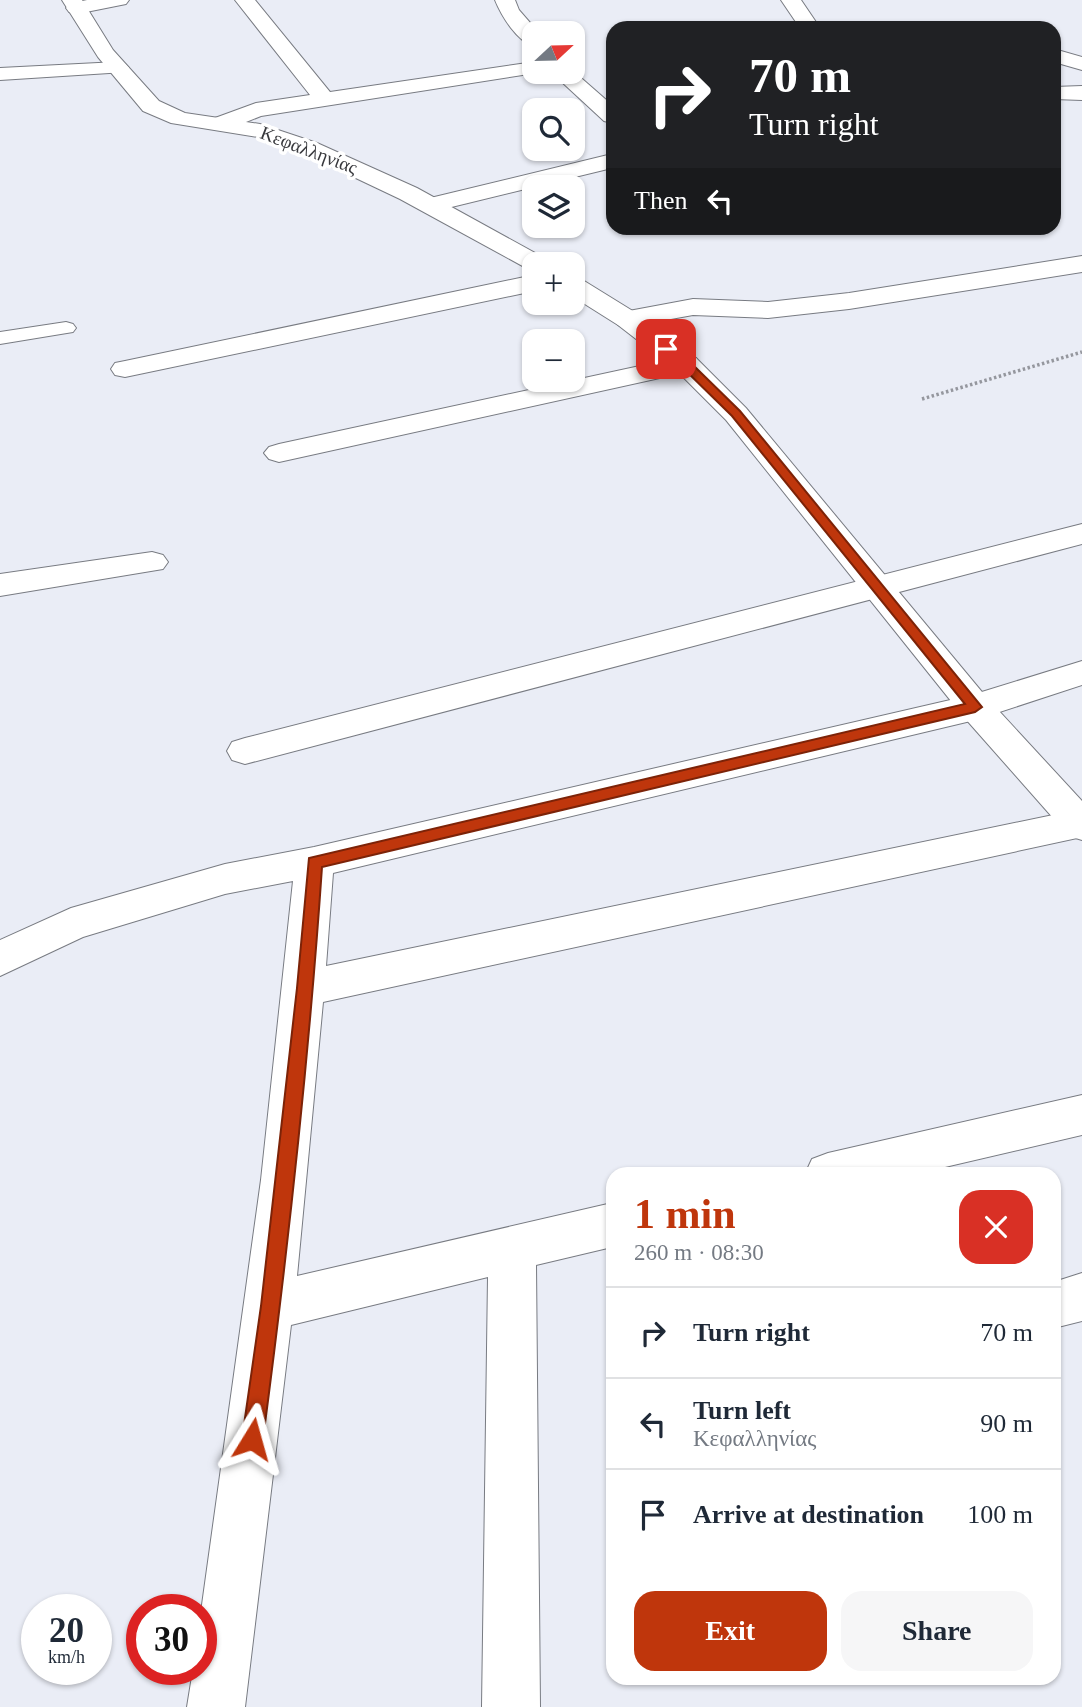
<!DOCTYPE html>
<meta charset="utf-8">
<style>
body{margin:0;font-family:Georgia,serif;background:#f6f6f7;color:#1f2937;height:100vh;display:flex;flex-direction:column;font-size:26px;white-space:nowrap}
*{box-sizing:border-box;margin:0}
p{font-size:23px;color:#747a83}
.icon{flex:none;width:38px;height:38px;fill:none;stroke:currentColor;stroke-width:2;stroke-linecap:round;stroke-linejoin:round}
.map{position:relative;flex:1;overflow:hidden}
.details{position:absolute;left:606px;top:1167px;width:455px;height:518px;display:flex;flex-direction:column;background:#fff;border-radius:21px;box-shadow:0 2px 5px #0004}
.details>*{flex:none}
.guide{position:absolute;left:606px;top:21px;width:455px;height:214px;border-radius:21px;box-shadow:0 2px 5px #0004;background:#202124;color:#fff;overflow:hidden}
.needle{width:46px;rotate:68deg}
.controls{position:absolute;left:522px;top:21px;display:grid;gap:14px}
.controls a{display:grid;place-items:center;width:63px;height:63px;border-radius:14px;background:#fff;box-shadow:0 2px 5px #0004;font-size:35px}
.speed{position:absolute;left:21px;top:1594px;display:flex;gap:14px;font-size:35px;font-weight:700;text-align:center}
.speed>*{display:grid;place-content:center;width:91px;height:91px;border-radius:50%;background:#fff;box-shadow:0 2px 5px #0004;line-height:1}
.speed small{font-size:18px;font-weight:400}
.speed .limit{border:10px solid #d22;background:#fff;color:#111}
.pin{position:absolute;display:grid;place-items:center;width:60px;height:60px;color:#fff;margin:-30px;border-radius:14px;box-shadow:0 4px 10px #0006}
.me{position:absolute;width:77px;margin:-38px;rotate:8deg;stroke-linejoin:round;filter:drop-shadow(0 0 5px #0008)}
.turn{display:flex;align-items:center;gap:24px;height:147px;padding:0 28px;font-size:32px}
.turn .icon{width:91px;height:91px;stroke-width:2.5}
.turn b{display:block;font-size:49px;line-height:60px}
.then{display:flex;align-items:center;height:66px;padding:0 28px;background:#0003;gap:14px;font-size:26px}
.round{display:grid;place-items:center;flex:none;width:74px;height:74px;border-radius:21px;background:#f6f6f7}
.headline{display:flex;align-items:center;justify-content:space-between;height:119px;padding:0 28px}
h1{font-size:42px;font-weight:700;line-height:52px;color:#bf360c}
.primary-button{display:flex;gap:14px;margin-top:auto;padding:14px 28px}
.primary-button a{flex:1;height:80px;border-radius:21px;background:#bf360c;color:#fff;font-size:28px;font-weight:700;line-height:80px;text-align:center}
.primary-button a+a{background:#f6f6f7;color:#1f2937}
ul{padding:0;list-style:none}
li{display:flex;align-items:center;gap:21px;height:91px;padding:0 28px;border-top:2px solid #e0e1e3}
li div{flex:1}
li b{display:block;font-size:26px}
li em{font-style:normal}
.map>svg:first-child{display:block}
.lines{fill:none;stroke-linecap:round;stroke-linejoin:round}
.service-casing{stroke:#787b82;stroke-width:2}
.minor-casing{stroke:#787b82;stroke-width:2}
.tertiary-casing{stroke:#787b82;stroke-width:2}
.path{stroke:#95979e;stroke-width:3.5;stroke-dasharray:2.5 2.5;stroke-linecap:butt}
.service{fill:#fff;fill-rule:evenodd}
.minor{fill:#fff;fill-rule:evenodd}
.tertiary{fill:#fff;fill-rule:evenodd}
.route{fill:#bf360c;stroke:#7c2308;stroke-width:2}
.labels{text-anchor:middle;dominant-baseline:central;stroke-width:7;stroke-linejoin:round;paint-order:stroke}
.far-street-label{font-size:19px;fill:#38393d;stroke:#fff}
</style>
<div class="map">
<svg width="1082" height="1707" viewBox="0 0 1082 1707">
<rect width="100%" height="100%" fill="#eaedf6"/>
<g class="lines">
<defs>
<path id="service" d="M66,322l7,2 3,4 -3,4 -73,12v-12z"/>
<path id="minor" d="M87,0h42l-3,4 -50,10 -7,-2 -3,-4 3,-4z
M235,0h20l75,92 204,-30v10h8l-281,44 -30,12h-16l-3,-5 3,-5 41,-15 54,-8z
M495,0h20l4,10 20,23h-5v13c-17,-4 -33,-31 -39,-46z
M781,0h20l19,28h-20z
M1054,49l28,8v13l-28,-8z
M118,62l7,2 4,4 -4,4 -125,8v-12z
M572,70l40,35v18l-8,-2 -53,-49z
M1082,86v14l-28,-1v-12z
M612,154v14l-181,44 -9,-2 -3,-5 3,-5z
M1082,256v16l-233,37 -81,9 -75,-3 -66,12 -9,-2 -4,-6 4,-6 75,-14 75,3 81,-9z
M534,275v16l-409,86 -10,-2 -4,-6 4,-6 10,-2z
M686,356l10,2 4,6 -4,6 -417,92 -10,-3 -5,-6 5,-6 10,-3z
M1082,524v20l-837,220 -13,-4 -5,-9 5,-9 13,-4z
M152,552l11,3 5,7 -5,7 -163,27v-22z
M1082,661v24l-107,35 -642,153 -7,93 756,-157v28l-759,165 -26,274 315,-73v44l-76,18 4,442h-58l6,-430 -197,48 -46,382h-58l6,-37h8v-58l60,-432 32,-299 -68,13 -142,43 -83,39v-36l71,-32 154,-44 89,-17 658,-152z
M1082,1095v40l-167,39h-110l7,-15 16,-6z
M1082,1273v48l-28,7v-46z"/>
<path id="tertiary" d="M62,0h20l31,50 46,51 26,12 75,11 57,19 100,45 129,71 4,5h-16v7l-6,-2 -128,-70 -99,-47 -43,-15 -87,-14 -28,-12 -45,-54z
M572,277l9,2 55,34 60,45 50,50 241,290 95,103v39l-13,-4 -106,-120 -237,-296 -50,-50 -58,-45 -46,-29z"/>
</defs>
<use href="#service" class="service-casing"/>
<use href="#minor" class="minor-casing"/>
<use href="#tertiary" class="tertiary-casing"/>
<path class="path" d="M922,399l160,-47"/>
<use href="#service" class="service"/>
<use href="#minor" class="minor"/>
<use href="#tertiary" class="tertiary"/>
</g>
<path class="route" d="M666,346l24,16 50,49 242,296 -7,5 -653,155c-13,191 -34,382 -59,572l-3,8 -8,3 -7,-3 -3,-8 19,-133 36,-318 12,-130 656,-154 -233,-288 -50,-49 -20,-15 -1,-3z"/>
<g class="labels">
<g class="far-street-label">
<text transform="translate(309 150) rotate(21)">Κεφαλληνίας</text>
</g>
</g>
</svg>
<div class="controls">
<a><svg class="needle" viewBox="-14 -14 28 28"><path d="M0-13l5 13h-10z" fill="#e53935"/><path d="M0 13l5-13h-10z" fill="#747a83"/></svg></a>
<a><svg class="icon" aria-label="search" viewBox="0 0 24 24"><circle cx="10" cy="10" r="6"/><path d="M15 15l6 6"/></svg></a>
<a><svg class="icon" aria-label="layers" viewBox="0 0 24 24"><path d="M12 4l9 5-9 5-9-5zM3 14l9 5 9-5"/></svg></a>
<a>+</a>
<a>−</a>
</div>
<div class="speed"><div>20<small>km/h</small></div><div class="limit">30</div></div>
<div class="pin" style="left:666px;top:349px;background:#d93025"><svg class="icon" aria-label="arrive" viewBox="0 0 24 24"><path d="M6 21V4h12l-3 4 3 4H6"/></svg></div>
<svg class="me" style="left:252px;top:1439px" viewBox="-20 -20 40 40"><path d="M0-17L14 15 0 8-14 15z" fill="#bf360c" stroke="#fff" stroke-width="4"/></svg>
<div class="guide">
<div class="turn"><svg class="icon" aria-label="right" viewBox="0 0 24 24"><path d="M7 20v-9h11M14 6l5 5-5 5"/></svg><div><b>70 m</b>Turn right</div></div>
<div class="then">Then<svg class="icon" aria-label="left" viewBox="0 0 24 24"><path d="M17 20v-9H6M10 6l-5 5 5 5"/></svg></div>
</div>
<section class="details">
<div class="headline"><div><h1>1 min</h1><p>260 m · 08:30</p></div><a class="round" style="background:#d93025;color:#fff"><svg class="icon" aria-label="close" viewBox="0 0 24 24"><path d="M6 6l12 12M18 6L6 18"/></svg></a></div>
<ul>
<li><svg class="icon" aria-label="right" viewBox="0 0 24 24"><path d="M7 20v-9h11M14 6l5 5-5 5"/></svg><div><b>Turn right</b></div><em>70 m</em></li>
<li><svg class="icon" aria-label="left" viewBox="0 0 24 24"><path d="M17 20v-9H6M10 6l-5 5 5 5"/></svg><div><b>Turn left</b><p>Κεφαλληνίας</p></div><em>90 m</em></li>
<li><svg class="icon" aria-label="arrive" viewBox="0 0 24 24"><path d="M6 21V4h12l-3 4 3 4H6"/></svg><div><b>Arrive at destination</b></div><em>100 m</em></li>
</ul>
<div class="primary-button"><a>Exit</a><a>Share</a></div>
</section>
</div>
